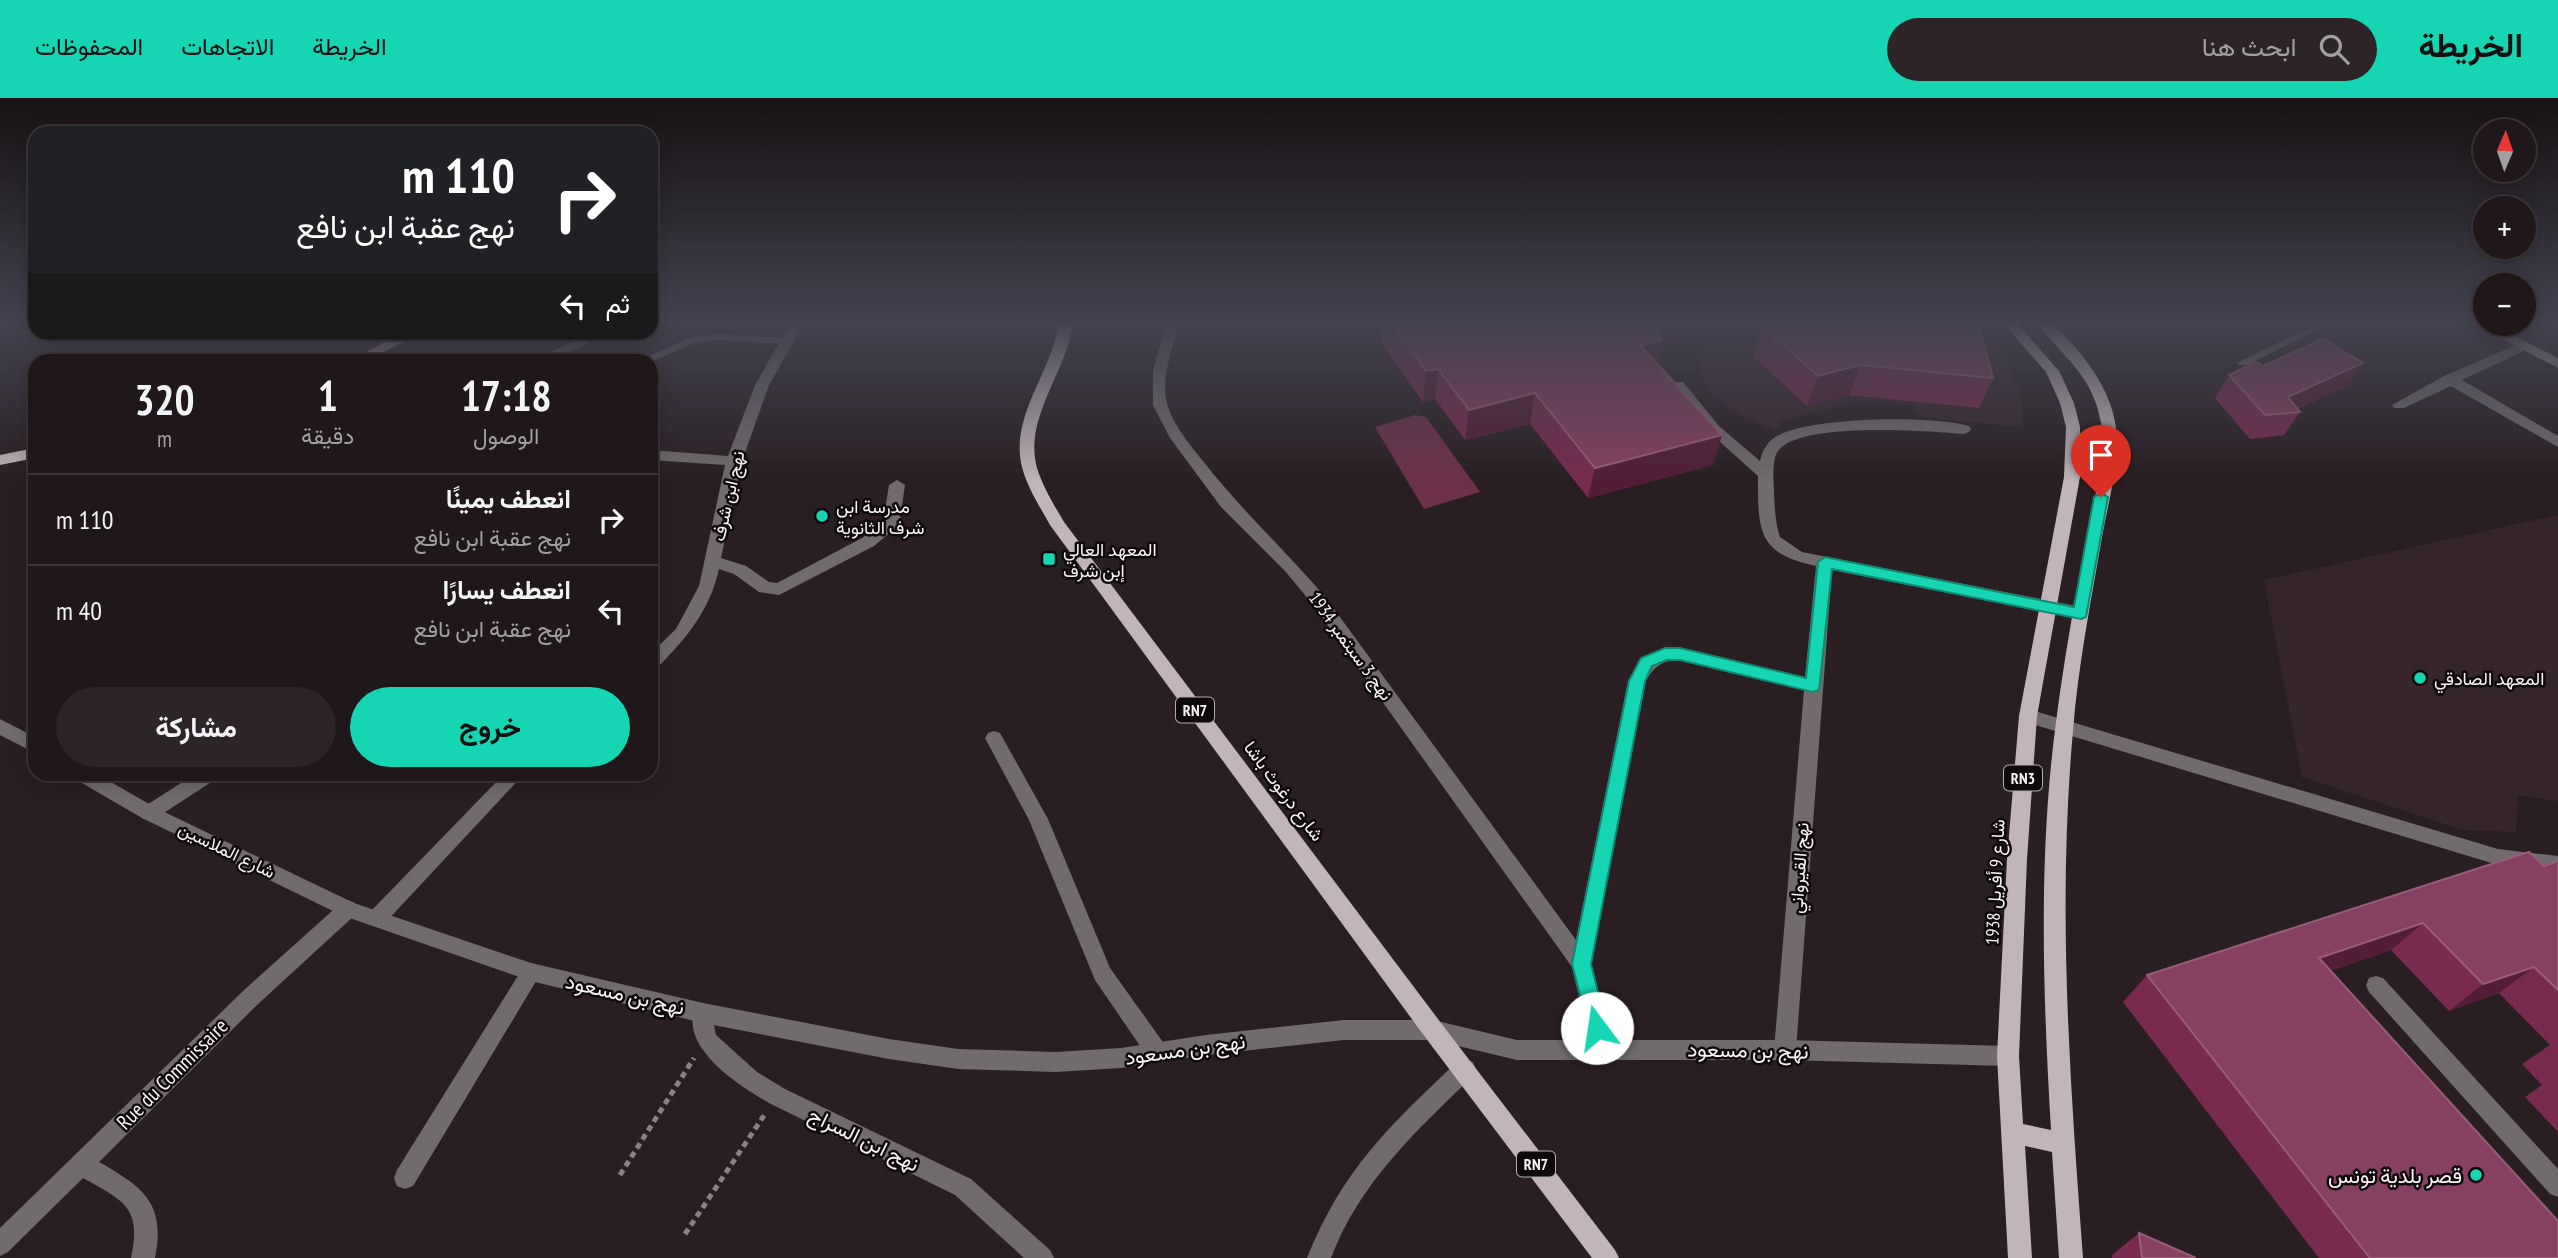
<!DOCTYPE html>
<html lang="ar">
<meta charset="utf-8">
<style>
body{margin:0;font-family:"PT Sans Narrow",Vazirmatn,sans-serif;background:#2c2427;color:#f1f3f6;direction:rtl;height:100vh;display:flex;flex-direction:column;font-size:26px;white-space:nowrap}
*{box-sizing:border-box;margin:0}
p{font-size:23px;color:#a19fa2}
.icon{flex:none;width:38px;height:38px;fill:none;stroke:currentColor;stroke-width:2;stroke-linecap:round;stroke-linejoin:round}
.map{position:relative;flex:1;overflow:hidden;direction:ltr}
.details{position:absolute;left:28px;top:256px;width:630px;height:427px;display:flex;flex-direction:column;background:#1f171a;border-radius:21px;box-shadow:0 4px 18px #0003,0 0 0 2px #3c3639;direction:rtl}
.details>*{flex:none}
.top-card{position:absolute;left:28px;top:28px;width:630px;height:214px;border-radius:21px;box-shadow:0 4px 18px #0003,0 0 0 2px #3c3639;direction:rtl;background:#202124;color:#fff;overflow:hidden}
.needle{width:46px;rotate:2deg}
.buttons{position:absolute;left:2473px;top:21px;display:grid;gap:14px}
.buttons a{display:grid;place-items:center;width:63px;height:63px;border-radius:50%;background:#1f171a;box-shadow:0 4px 18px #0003,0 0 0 2px #3c3639;font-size:35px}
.pin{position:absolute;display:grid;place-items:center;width:60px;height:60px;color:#fff;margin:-72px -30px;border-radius:50% 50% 50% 0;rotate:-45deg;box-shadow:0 0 7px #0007}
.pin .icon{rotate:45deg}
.me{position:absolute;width:77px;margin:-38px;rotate:346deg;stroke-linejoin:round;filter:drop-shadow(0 0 5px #0008)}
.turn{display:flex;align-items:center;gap:24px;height:147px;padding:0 28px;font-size:32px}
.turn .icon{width:91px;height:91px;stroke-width:2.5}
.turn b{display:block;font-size:49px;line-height:60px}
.then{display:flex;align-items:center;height:66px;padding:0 28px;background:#0003;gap:14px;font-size:26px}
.eta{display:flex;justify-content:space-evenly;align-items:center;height:119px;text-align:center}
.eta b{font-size:42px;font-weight:700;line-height:49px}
.cta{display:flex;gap:14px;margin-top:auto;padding:14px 28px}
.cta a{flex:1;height:80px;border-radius:42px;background:#15d5b3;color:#111;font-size:28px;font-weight:700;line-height:80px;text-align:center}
.cta a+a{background:#2c2427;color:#f1f3f6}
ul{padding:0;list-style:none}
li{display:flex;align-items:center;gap:21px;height:91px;padding:0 28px;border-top:2px solid #3c3639}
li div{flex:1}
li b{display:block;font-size:26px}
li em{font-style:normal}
header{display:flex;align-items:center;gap:42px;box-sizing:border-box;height:98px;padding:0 35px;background:#15d5b3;color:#111}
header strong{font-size:33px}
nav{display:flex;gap:38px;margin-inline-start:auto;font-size:24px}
.search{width:490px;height:63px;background:#2c2427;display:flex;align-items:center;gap:18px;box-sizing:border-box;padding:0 24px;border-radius:38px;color:#a19fa2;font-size:26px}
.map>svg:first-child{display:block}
.built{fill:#36262b}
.green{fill:#6d314a}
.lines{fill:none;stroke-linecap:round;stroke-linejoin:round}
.path{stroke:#898183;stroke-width:5;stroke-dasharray:6 4.5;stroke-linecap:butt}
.service{fill:#716b6d;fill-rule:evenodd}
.minor{fill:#716b6d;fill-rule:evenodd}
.tertiary{fill:#716b6d;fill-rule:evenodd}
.secondary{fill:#9e9598;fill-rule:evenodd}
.primary{fill:#c1b5b9;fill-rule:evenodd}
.wall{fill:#782b4f}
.shaded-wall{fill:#521d36}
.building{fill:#864061;stroke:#985c78;stroke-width:2}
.route{fill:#15d5b3;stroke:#0e8a74;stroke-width:2}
.poi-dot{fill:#15d5b3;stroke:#0e0a0c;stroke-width:2.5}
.labels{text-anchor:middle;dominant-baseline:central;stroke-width:5;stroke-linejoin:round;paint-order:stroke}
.shield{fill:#0e0a0c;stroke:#b2acae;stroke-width:2}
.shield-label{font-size:16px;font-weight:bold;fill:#f9f2f4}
.street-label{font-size:18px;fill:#f9f2f4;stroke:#0e0a0c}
.poi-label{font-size:18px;fill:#f9f2f4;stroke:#0e0a0c;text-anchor:start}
.near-street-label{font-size:21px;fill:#f9f2f4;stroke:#0e0a0c}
.near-poi-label{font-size:21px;fill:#f9f2f4;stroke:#0e0a0c;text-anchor:end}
</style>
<header>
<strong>الخريطة</strong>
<div class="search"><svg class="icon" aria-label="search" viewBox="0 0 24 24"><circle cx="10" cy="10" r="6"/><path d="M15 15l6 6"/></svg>ابحث هنا</div>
<nav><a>الخريطة</a><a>الاتجاهات</a><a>المحفوظات</a></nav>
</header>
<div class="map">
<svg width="2558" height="1160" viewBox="0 0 2558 1160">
<rect width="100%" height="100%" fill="#291f22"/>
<path class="built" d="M1738,224h245l21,32 18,46 -1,27 -104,-10 -3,-12 -56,-4 -74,19 -9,11 -35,-16 -33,-25 -12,-37z
M2558,417v286l-40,-6 -2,37 -53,-2 -161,-53 -38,-197z"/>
<path class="green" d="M1415,317l11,2 54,75 -56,17 -49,-82z"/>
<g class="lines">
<path class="path" d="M620,1077l74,-117
M685,1136l80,-120"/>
<path class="service" d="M2320,224h13l-86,43h-8l-2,-2z
M718,236l68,4 6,3 -6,3 -68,-4 -24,3 -43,19v-2h-10l47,-22z"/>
<path class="minor" d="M791,224h14l-36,63 -27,76 -21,97 25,8 23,16 8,1 85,-45 21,-15 6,-38 8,-5 8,5 -6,40 -25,21 -95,49 -20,-3 -25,-18 -15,-5c-9,41 -33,70 -62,99l-6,1v-16l25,-24 23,-43 26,-121 -74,-5v-10l77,6 27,-71z
M1166,224h14c-7,25 -21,59 -12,85 7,20 22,38 35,54 38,49 83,90 123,137l250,342 52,-259 10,-18 9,-8 25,-7 133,29 11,-111c-59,-12 -58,-36 -58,-90l-49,-44 -36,-44 -2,-3 2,-3h10l36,44 41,35c3,-12 8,-21 19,-26 35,-18 151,-20 190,-9l2,3 -2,3 -5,2c-35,-3 -165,-13 -186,17 -7,10 -4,31 -4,43 1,14 1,29 6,43l22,15 279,55 8,6 -8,6 -249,-49 -36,480 -3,7 -8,3 -8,-3 -3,-7 30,-360 -124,-30c-17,0 -26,6 -34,21l-55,283 22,85 -3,7 -8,3 -8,-3 -3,-7 -19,-82 -258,-361 -29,-35 -64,-64 -51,-69 -17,-33v-34z
M594,234h20l-64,28h-11l-2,-2z
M2523,244l5,1v6l-66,31 96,56v11l-107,-61 -47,22h-10l-2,-3 52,-29z
M2028,611l470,140 60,7v16l-60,-7 -476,-144 -3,-5 3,-5z
M994,633l6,2 48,86 62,149 55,77 3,7 -3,7 -8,3 -8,-3 -54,-79 -66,-160 -44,-82 3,-5z
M195,676h23l-2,5 -60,39 -7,3 -7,-3 -2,-5 2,-5z
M504,676h20l-140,150 -7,3 -7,-3 -3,-6 3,-6z
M348,802l7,3 3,6 -3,6 -98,90 -158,157c44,25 67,41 56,96h-24c11,-51 -7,-57 -48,-80l-75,74 -8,4v-28l243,-237 98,-88z
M531,865l7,3 3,6 -3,6 -125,208 -8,3 -8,-3 -3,-8 3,-8 127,-204z
M2376,878l7,2 175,191v28l-8,-3 -181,-202 -3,-7 3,-7z
M703,905l7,3 6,29 41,37 28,17 186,90 79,71 4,8h-30l-69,-63 -186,-92c-29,-17 -92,-56 -73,-97z
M1465,961l8,3 3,7 -3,7c-56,54 -114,107 -142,182h-24c35,-88 83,-133 150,-196z"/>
<path class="tertiary" d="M0,621l35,18v16l-35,-18z
M73,676h24l59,34 198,95 177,60 172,40 186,36 69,10 98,3 65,-4 85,-13 138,-15h89l84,20h268l223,6 8,3 3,7 -3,7 -8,3 -223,-6h-268l-84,-20h-89l-138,15 -85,13 -65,4 -98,-3 -69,-10 -186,-36 -172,-42 -190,-66 -199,-97 -67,-39z"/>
<path class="secondary" d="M2470,224l21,2 67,34v10z"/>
<path class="primary" d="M1059,224h14c-5,49 -50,95 -36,146 6,19 17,37 27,54l377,501 174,227 4,8h-27l-167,-221 -375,-512c-10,-18 -23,-38 -28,-58 -13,-51 31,-96 37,-145z
M2002,224h14l43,49 15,32 6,24v50l-43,239 -10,143 -8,197 4,68 28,6c-8,-136 -13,-273 5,-408 8,-62 19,-123 30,-184 7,-36 21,-78 15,-115 -8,-48 -38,-66 -65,-101h15c29,28 60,64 65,106 4,36 -8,74 -14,109 -11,64 -24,129 -29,194 -16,176 -3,351 10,527h-24l-7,-106 -27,-6 7,112h-24l-11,-202 10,-197 12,-143 45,-239 2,-50 -6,-24 -14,-31z
M405,234h19l-57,28h-17z
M35,350v10l-35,7v-10z"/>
</g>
<path class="wall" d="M1383,224h304l-4,14 -20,5 -6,22 65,72 -9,30 -125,33 -58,-74 -65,16 -30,-41 -12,3 -42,-59z
M1763,229l230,51 -14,30 -130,-13 -42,11 -53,-49z
M2363,265l-16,23 -50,23 3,3 -16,23 -34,4 -35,-41 14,-23 34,-9z
M2558,763v271l-33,-35 17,-12 -20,-21 28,-19 -51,-52 -50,18 -58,-61 -61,21 228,287h-239l-196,-256 24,-27z
M2139,1135l57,25h-84v-3z"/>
<path class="shaded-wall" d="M1653,224h34l-4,14 -20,5 -8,29 -15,-25z
M2363,265l-16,23 -60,27 1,-16z
M1860,267l-11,30 -42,11 11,-30z
M1438,271l-3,30 -12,3 3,-31z
M1535,295l-5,31 -65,16 4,-30z
M1722,337l-9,30 -125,33 7,-30z
M2423,825l-32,27 -101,35 29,-27z
M2534,869l-35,26 -50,18 34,-27z"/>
<path class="building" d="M1390,224h272l4,5 -13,3 9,10 -22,5 82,90 -127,33 -60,-75 -66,17 -31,-41 -12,2z
M1767,224h211l15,56 -133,-13 -42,11 -55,-49z
M2323,241l40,24 -75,34 12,15 -35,3 -36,-40 27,-13 7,4z
M2529,754l15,14 14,-5v129l-24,-23 -51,17 -60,-61 -104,35 239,263v37h-188l-223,-283z
M2139,1135l57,25h-54z"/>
<linearGradient id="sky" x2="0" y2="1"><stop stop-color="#171113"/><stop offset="0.58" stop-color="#43424f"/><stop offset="1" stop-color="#43424f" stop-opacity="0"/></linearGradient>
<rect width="2558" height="386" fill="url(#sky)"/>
<path class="route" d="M2101,395l7,4 -22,120 -5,2 -249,-50 -13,121 -6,2 -133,-32h-13l-15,6 -7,15 -54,283 16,64 -3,6 -7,3 -7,-3 -18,-70 57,-283 12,-23 24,-10h15l126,30 12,-116 7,-5 249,50 20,-110z"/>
<g class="poi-dot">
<circle cx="822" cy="418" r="7"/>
<rect x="1042" y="454" width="14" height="14" rx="3.5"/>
<circle cx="2420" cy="580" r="7"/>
<circle cx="2476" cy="1077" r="7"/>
</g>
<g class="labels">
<g class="shield">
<rect x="1176" y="599.5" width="38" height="25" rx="5"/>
<rect x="2004" y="667.5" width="38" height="25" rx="5"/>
<rect x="1517" y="1053.5" width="38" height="25" rx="5"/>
</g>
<g class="shield-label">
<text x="1195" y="612">RN7</text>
<text x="2023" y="680">RN3</text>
<text x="1536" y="1066">RN7</text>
</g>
<g class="street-label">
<text transform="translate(728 398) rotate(-77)">نهج ابن شرف</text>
<text transform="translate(1351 548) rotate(54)">نهج 3 سبتمبر 1934</text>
<text transform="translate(1284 693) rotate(53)">شارع درغوث باشا</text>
<text transform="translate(227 752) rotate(26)">شارع الملاسين</text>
<text transform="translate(1799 770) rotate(-86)">نهج القيرواني</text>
<text transform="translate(1995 784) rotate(-87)">شارع 9 أفريل 1938</text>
</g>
<g class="poi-label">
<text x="836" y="408">مدرسة ابن<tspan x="836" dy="21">شرف الثانوية</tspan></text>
<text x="1063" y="451">المعهد العالي<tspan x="1063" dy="21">إبن شرف</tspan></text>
<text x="2434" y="580">المعهد الصادقي</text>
</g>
<g class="near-street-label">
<text transform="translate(625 896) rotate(13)">نهج بن مسعود</text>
<text transform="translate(1185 951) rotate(-8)">نهج بن مسعود</text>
<text transform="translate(1748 952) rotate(1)">نهج بن مسعود</text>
<text transform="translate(172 976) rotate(-45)">Rue du Commissaire</text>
<text transform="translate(864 1041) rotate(26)">نهج ابن السراج</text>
</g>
<g class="near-poi-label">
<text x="2462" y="1077">قصر بلدية تونس</text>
</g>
</g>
</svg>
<div class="buttons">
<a><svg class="needle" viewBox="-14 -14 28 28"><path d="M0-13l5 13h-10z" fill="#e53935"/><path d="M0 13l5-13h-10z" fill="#a19fa2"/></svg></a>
<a>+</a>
<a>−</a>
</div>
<div class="pin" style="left:2101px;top:399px;background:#d93025"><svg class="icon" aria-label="arrive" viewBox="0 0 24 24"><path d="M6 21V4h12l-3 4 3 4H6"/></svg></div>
<svg class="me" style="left:1597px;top:930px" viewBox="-20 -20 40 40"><circle r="19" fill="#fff"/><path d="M0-13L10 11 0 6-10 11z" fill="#15d5b3"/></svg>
<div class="top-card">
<div class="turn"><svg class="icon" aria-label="right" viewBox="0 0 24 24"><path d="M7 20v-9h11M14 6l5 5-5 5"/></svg><div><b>110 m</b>نهج عقبة ابن نافع</div></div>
<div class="then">ثم<svg class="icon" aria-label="left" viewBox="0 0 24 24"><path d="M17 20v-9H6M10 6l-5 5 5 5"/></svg></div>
</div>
<section class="details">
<div class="eta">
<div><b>17:18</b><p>الوصول</p></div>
<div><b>1</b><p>دقيقة</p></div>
<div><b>320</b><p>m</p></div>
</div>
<ul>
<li><svg class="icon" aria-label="right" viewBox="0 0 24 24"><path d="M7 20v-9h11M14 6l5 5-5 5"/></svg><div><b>انعطف يمينًا</b><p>نهج عقبة ابن نافع</p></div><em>110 m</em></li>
<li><svg class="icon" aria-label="left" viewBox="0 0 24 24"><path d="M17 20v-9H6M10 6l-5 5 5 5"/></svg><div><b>انعطف يسارًا</b><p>نهج عقبة ابن نافع</p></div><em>40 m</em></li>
</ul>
<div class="cta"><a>خروج</a><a>مشاركة</a></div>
</section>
</div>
